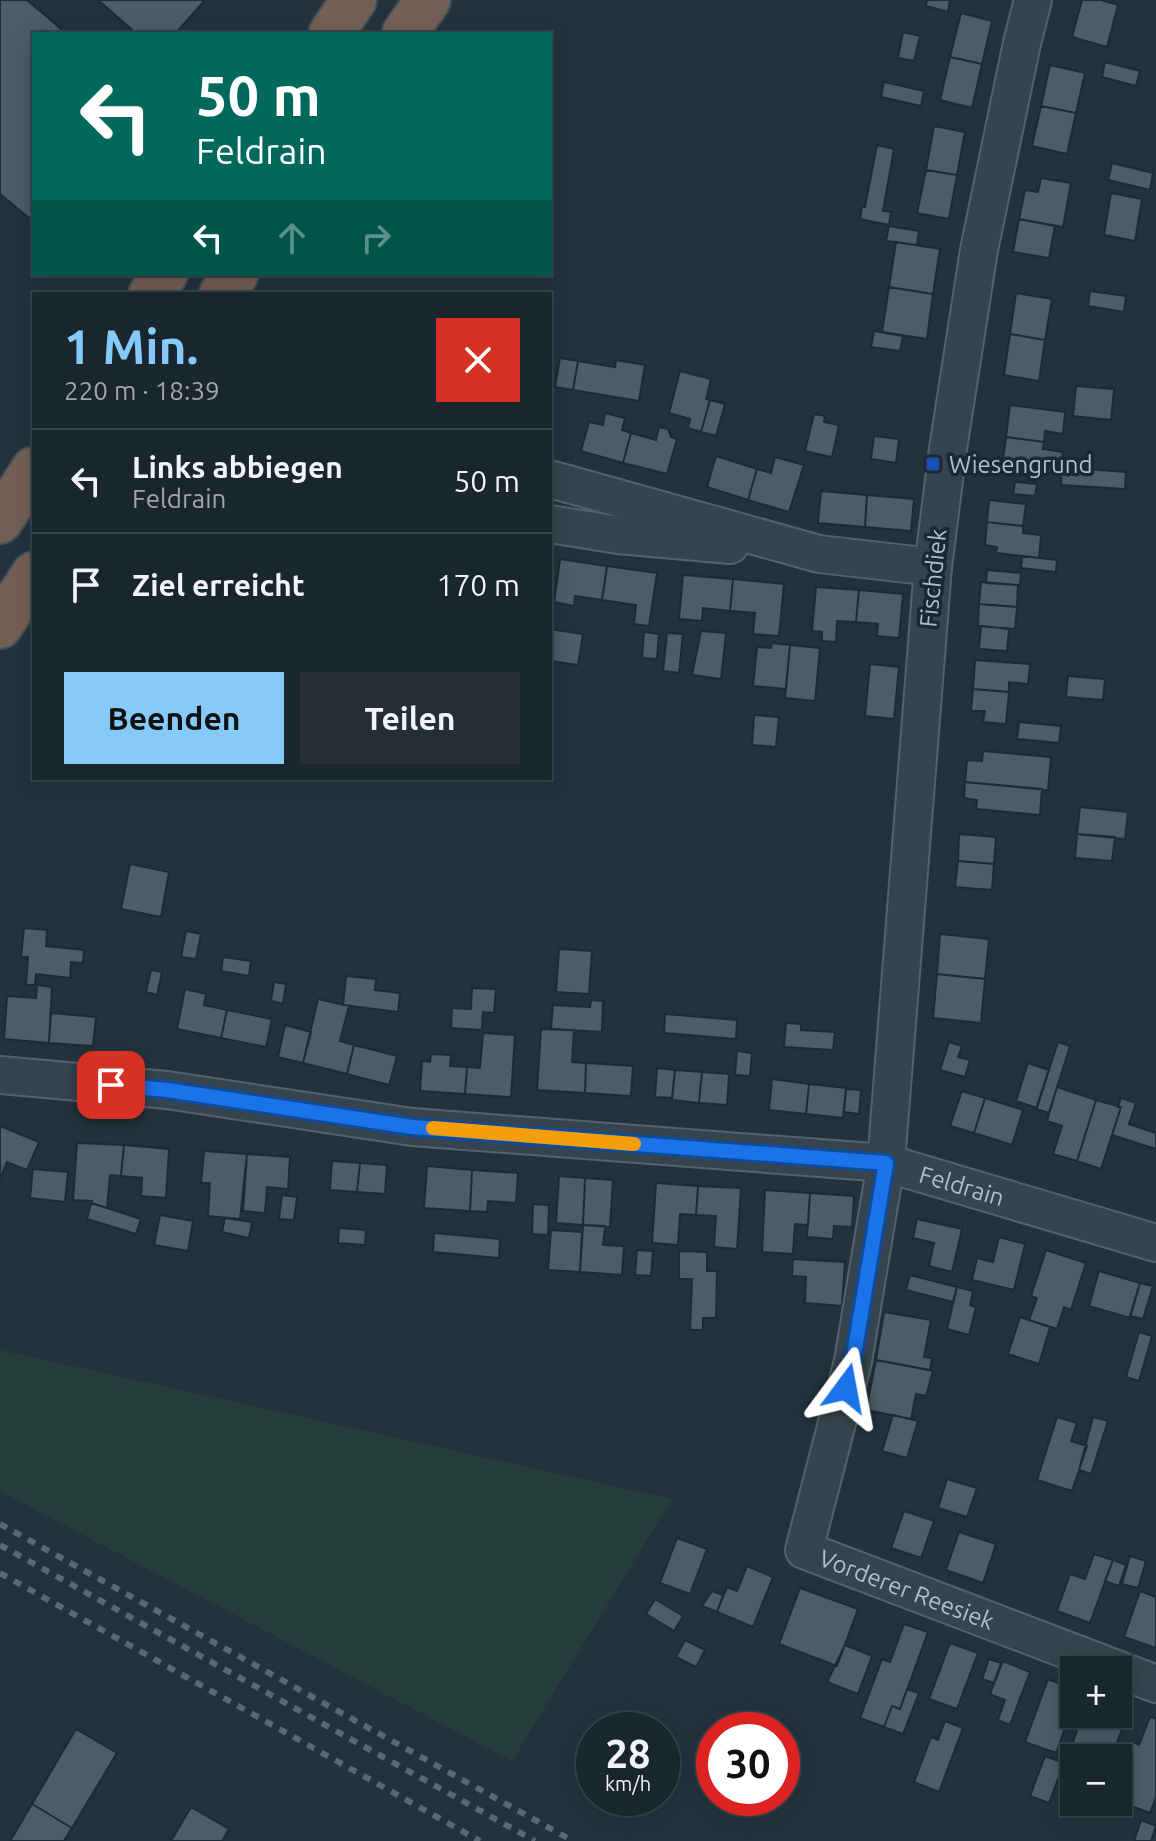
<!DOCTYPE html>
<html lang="de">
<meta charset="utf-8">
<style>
body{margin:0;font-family:Ubuntu,sans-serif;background:#232e36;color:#f1f3f6;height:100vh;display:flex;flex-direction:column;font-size:30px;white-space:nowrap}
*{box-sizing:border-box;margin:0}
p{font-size:26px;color:#9fa5aa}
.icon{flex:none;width:44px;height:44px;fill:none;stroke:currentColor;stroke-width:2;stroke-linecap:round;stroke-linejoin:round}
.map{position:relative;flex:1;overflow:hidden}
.drawer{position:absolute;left:32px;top:292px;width:520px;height:488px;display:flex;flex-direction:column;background:#1a262e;border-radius:0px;box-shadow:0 4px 20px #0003,0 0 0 2px #38434a}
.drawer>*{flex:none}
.top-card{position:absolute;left:32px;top:32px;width:520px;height:244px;border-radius:0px;box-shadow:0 4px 20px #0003,0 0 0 2px #38434a;background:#00695c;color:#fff;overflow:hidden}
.tools{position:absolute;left:1060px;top:1656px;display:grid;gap:16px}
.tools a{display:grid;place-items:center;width:72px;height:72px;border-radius:0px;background:#1a262e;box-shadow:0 4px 20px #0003,0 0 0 2px #38434a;font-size:40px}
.speed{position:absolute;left:576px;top:1712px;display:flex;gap:16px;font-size:40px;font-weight:700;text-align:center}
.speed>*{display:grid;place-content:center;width:104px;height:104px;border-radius:50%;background:#1a262e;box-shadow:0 4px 20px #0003,0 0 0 2px #38434a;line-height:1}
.speed small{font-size:20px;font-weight:400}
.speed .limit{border:12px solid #d22;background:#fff;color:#111}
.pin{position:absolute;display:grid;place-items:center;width:68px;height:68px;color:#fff;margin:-34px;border-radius:16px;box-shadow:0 4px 12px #0006}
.me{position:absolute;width:88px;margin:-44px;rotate:13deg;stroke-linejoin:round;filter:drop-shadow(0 0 6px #0008)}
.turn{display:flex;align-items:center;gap:28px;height:168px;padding:0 32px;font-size:36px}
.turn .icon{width:104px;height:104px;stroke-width:2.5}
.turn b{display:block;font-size:56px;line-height:68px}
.lanes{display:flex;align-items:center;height:76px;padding:0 32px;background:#0003;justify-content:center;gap:40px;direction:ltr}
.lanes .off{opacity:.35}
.round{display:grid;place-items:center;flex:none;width:84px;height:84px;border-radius:0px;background:#232e36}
.summary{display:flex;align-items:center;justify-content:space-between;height:136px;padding:0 32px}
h1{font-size:48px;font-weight:700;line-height:60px;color:#86caf9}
.button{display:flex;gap:16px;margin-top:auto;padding:16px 32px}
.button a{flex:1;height:92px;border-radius:0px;background:#86caf9;color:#111;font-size:32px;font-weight:700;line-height:92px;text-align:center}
.button a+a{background:#232e36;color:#f1f3f6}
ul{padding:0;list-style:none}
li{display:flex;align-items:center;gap:24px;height:104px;padding:0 32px;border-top:2px solid #38434a}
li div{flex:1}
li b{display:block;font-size:30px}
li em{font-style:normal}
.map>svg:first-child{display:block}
.green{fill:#253e3c}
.building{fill:#4c5d68;stroke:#1e2b34;stroke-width:2}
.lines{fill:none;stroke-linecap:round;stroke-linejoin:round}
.minor-casing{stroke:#55626b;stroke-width:40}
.motorway-casing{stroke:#424f58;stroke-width:48}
.minor{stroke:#37444d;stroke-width:36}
.motorway{stroke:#736054;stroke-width:44}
.rail{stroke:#596974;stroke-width:6;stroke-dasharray:8 8;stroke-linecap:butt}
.route-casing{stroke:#114b97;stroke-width:20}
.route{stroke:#1a73e8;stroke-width:14}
.slow{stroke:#f59e0b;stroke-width:14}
.transit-dot{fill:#1a4fb4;stroke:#1c2932;stroke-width:3}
.labels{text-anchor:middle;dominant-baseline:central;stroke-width:7;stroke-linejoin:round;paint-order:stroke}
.poi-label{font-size:24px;fill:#b2bfc8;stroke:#1c2932;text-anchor:start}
.street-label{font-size:24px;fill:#b2bfc8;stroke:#1c2932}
</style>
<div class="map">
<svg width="1156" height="1841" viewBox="0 0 1156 1841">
<rect width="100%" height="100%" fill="#23333d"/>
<path class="green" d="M0,1350l672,149 -160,262 -512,-270z"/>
<path class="building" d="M0,0h27l40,34h-33v188l-34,-28z
M98,0h107l-30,34h-38z
M927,0h23l-2,12 -22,-6z
M1082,0h19l17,5 -11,42 -35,-10z
M961,13l31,8 -10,43 -32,-7z
M903,32l17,4 -6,25 -16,-3z
M950,57l32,7 -10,44 -32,-8z
M1105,62l35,9 -4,15 -34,-9z
M1050,65l35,8 -9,40 -35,-7z
M884,82l40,9 -3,15 -40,-9z
M1041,106l35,7 -9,41 -35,-8z
M934,126l31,6 -8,43 -31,-5z
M877,145l17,4 -11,62 8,1 -2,13 -29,-6 2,-12h3z
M1112,163l41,10 -3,17 -42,-10z
M926,170l31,5 -8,44 -32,-6z
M1041,178l30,5 -8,44 -44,-8 6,-29 13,2z
M1111,193l31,6 -7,42 -31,-6z
M1019,219l36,7 -6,32 -36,-6z
M889,226l30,5 -2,14 -31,-4z
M896,242l44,7 -7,45 -44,-7z
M889,287l44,7 -6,45 -45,-7z
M1090,291l36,5 -2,16 -36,-6z
M1016,293l36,6 -7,41 -35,-6z
M874,331l29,5 -3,15 -29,-4z
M1010,334l35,6 -6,41 -35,-6z
M560,358l18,3 -5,29 -18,-3z
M616,360l29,5 -6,36 -66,-11 5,-29 37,6z
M680,371l31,8 -5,20 4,1 -9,32 -13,-4 2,-9 -21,-6z
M1076,386l38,3 -3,31 -38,-4z
M710,400l15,4 -9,32 -15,-4z
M1010,405l55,7 -2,22 -18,-3 -1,11 -38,-5z
M605,413l20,5 -3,12 9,3 -8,30 -42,-12 8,-29 14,3z
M814,414l11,2 -1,6 15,3 -7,32 -27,-6z
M659,427l9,2 3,8 6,2 -10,35 -44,-11 8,-30 25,7z
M874,436l25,3 -3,24 -25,-4z
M1006,437l38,5 -1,7 20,3 -3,22 -58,-7z
M716,456l41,13 -9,31 -41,-13z
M775,457l29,8 -15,47 -41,-12 9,-31 14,4z
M1062,467l64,5 -1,17 -64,-4z
M1015,482l22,2 -2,12 -22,-2z
M821,491l46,4 -2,32 -47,-4z
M867,495l47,4 -3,32 -46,-4z
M989,500l37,4 -3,22 -36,-4z
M987,522l36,4v7l18,2 -2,23 -43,-5 1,-6 -12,-2z
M1022,556l35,4 -1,12 -35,-4z
M560,559l47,7 -5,34 -27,-4 -1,10 -20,-4z
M607,566l50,7 -8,53 -15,-2 2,-19 -34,-5z
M987,570l34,3 -1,12 -34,-2z
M683,575l50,4 -3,32 -27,-3 -1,13 -23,-2z
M733,579l51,5 -5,52 -26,-2 2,-21 -25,-2z
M981,582l37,3 -1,22 -38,-3z
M816,587l43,3 -3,32 -19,-1 -1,21 -14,-1v-9l-10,-1z
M859,590l44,4 -4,44 -22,-2 1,-12 -22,-2z
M979,604l38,3 -2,22 -37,-3z
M981,626l28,3 -2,22 -28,-2z
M550,629l33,5 -5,31 -28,-4z
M701,631l25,2 -5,46 -29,-4z
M644,632l15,2 -2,25 -15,-1z
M667,633l16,1 -4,39 -16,-2z
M772,643l18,2 -4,44 -33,-3 4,-39 14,1z
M790,645l30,3 -5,53 -30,-3z
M975,660l55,4 -2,20 -19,-2v10l-36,-3z
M870,664l29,3 -5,52 -29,-3z
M1068,676l37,3 -2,21 -37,-3z
M973,689l36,3 -3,32 -23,-2 2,-11h-14z
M754,715l25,2 -3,30 -24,-2z
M1019,722l42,4 -2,17 -42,-4z
M983,751l68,6 -3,33 -83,-8 2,-22 15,1z
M965,782l77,7 -2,26 -64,-6 1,-9 -13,-2z
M1080,807l48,5 -3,27 -48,-5z
M959,834l37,3 -2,27 -36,-3z
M1077,834l38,3 -3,24 -37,-3z
M958,861l36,3 -2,26 -37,-3z
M130,864l39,8 -8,45 -40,-8z
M24,928l23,2 -1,16 38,4 -1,13 -12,-1 -1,16 -34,-4 -1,11h-9l2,-28h-7z
M186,931l15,3 -5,25 -15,-2z
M940,934l49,5 -4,40 -48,-5z
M559,949l33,2 -3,43 -33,-2z
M223,957l28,4 -2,15 -28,-5z
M151,970l11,2 -5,23 -11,-3z
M937,974l48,5 -4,44 -48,-5z
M346,976l30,3 -1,11 25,3 -2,19 -55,-7z
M274,982l12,2 -3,20 -12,-3z
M37,985l15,2 -3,56 -45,-4 3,-43 29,2z
M472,988l24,1 -2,24 -11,-1 -1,18 -31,-2 1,-20 19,1z
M185,989l21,5 -2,11 23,5 -6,28 -44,-9z
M318,999l31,7 -9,35 14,4 -7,29 -44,-11z
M591,1000l12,1 -1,31 -51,-3 2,-24 37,2z
M227,1010l45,9 -6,28 -45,-9z
M51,1013l45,4 -3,29 -44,-3z
M665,1014l72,6 -1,19 -72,-6z
M786,1023l15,1v6l34,2 -2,18 -49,-3z
M285,1025l26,7 -8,31 -25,-6z
M541,1029l33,1 -2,32 14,1 -1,30 -48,-3z
M483,1033l32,2 -4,62 -46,-3 2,-27 13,1z
M949,1042l13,4 -4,11 12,3 -5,17 -25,-7z
M1058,1042l12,4 -21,67 -13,-4z
M354,1045l43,11 -8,29 -42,-11z
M737,1051l15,2 -2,23 -15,-1z
M431,1054l20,1 -1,11 17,1 -2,27 -45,-3 2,-30 8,1z
M586,1063l47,3 -2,30 -46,-3z
M1028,1063l21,7 -12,38 -21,-7z
M657,1068l18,2 -3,28 -17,-1z
M675,1070l27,2 -3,31 -27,-3z
M702,1072l27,2 -2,31 -28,-2z
M772,1079l37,5 -3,30 -37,-4z
M809,1084l37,4 -3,30 -37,-4z
M1057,1087l39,13 -19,61 -24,-7 9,-28 -15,-5z
M846,1089l15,1 -2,24 -15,-2z
M962,1091l23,7 -11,35 -24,-7z
M985,1098l38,12 -11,35 -38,-12z
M1121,1098l15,5 -7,21 27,9v16l-44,-14 9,-28h-3z
M1096,1100l25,7 -20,62 -24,-8z
M0,1126l39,16 -12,28 -20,-8 -7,17z
M77,1143l47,2 -3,31 -11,-1 -3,33 -16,-5 1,-2 -19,-1z
M124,1145l45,4 -3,49 -25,-2 1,-18 -21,-2z
M204,1151l43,3 -7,65 -32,-3 2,-33h-9z
M247,1154l43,3 -2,32 -21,-2 -2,26 -22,-2z
M332,1161l28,2 -3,29 -27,-2z
M360,1163l27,2 -2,29 -28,-2z
M427,1166l45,4 -2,41 -46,-3z
M33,1169l35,3 -3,30 -35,-4z
M472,1170l46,3 -2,30 -28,-2 -1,11 -17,-1z
M559,1176l26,2 -2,47 -27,-2z
M585,1178l28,2 -3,47 -27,-2z
M656,1183l42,3 -2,29 -16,-1 -2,31 -26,-2z
M698,1186l43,2 -4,61 -23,-2 2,-31 -20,-1z
M765,1190l45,3 -2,32 -13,-1 -2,30 -31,-2z
M810,1193l44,3 -2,31 -18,-1 -1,13 -26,-2z
M282,1195l15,2 -3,23 -15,-1z
M91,1203l50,16 -5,15 -49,-15z
M533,1204l16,1 -1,30 -16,-1z
M160,1215l33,6 -5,30 -34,-6z
M225,1218l27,4 -3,16 -27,-6z
M917,1219l45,10 -10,43 -23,-6 5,-23 -21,-5z
M583,1225l22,1 -2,19 21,1 -2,29 -42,-3z
M339,1228l27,2 -1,15 -27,-2z
M551,1230l31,2 -2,40 -32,-2z
M434,1233l66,6 -1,19 -66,-6z
M999,1237l26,7 -11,46 -42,-10 5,-22 16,4z
M637,1250l16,1 -2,25 -16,-1z
M1046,1250l40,13 -15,47 -7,-3 -7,22 -28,-9 8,-22 -6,-2z
M679,1251l28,1v19h10l-1,47h-13v12h-13l2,-51h-13z
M793,1259l52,3 -3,44 -37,-3 1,-26 -14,-1z
M1099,1271l41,12 -10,35 -41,-12z
M910,1275l47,12 -4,15 -47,-12z
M1140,1283l13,3 -10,33 -13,-3z
M957,1287l16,4 -3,14 6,2 -7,28 -22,-6z
M884,1312l47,8 -7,37 8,1 -2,12 -54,-10z
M1020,1317l30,10 -11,37 -31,-10z
M1139,1332l13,4 -13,45 -13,-4z
M876,1360l57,11 -7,25 -10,-2 -5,25 -45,-9z
M893,1415l25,6 -11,37 -25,-7z
M1057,1417l20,6 -6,18 16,5 -15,45 -35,-11z
M1093,1417l15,4 -17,53 -12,-4z
M947,1479l30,9 -10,29 -29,-9z
M904,1511l30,10 -13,37 -30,-10z
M959,1532l37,12 -13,39 -37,-13z
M677,1538l30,11 -17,45 -30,-11z
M1094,1554l19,6 -23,63 -33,-12 13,-37 15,5z
M1130,1556l16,5 -8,27 -16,-4z
M1113,1560l13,5 -7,21 -14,-5z
M747,1566l26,11 -20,50 -36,-15 10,-25 10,4z
M800,1588l58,21 -21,57 -58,-22z
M712,1591l11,4 -6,17 -15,-6z
M1140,1591l16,6v51l-32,-11z
M655,1599l28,17 -9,15 -28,-17z
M904,1624l24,8 -28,77 -8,-3 -8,21 -24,-9 22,-59 8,3z
M685,1640l20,10 -9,17 -20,-10z
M950,1643l28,10 -21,56 -28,-10z
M845,1645l27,11 -14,38 -31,-12z
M989,1659l12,4 -7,20 -12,-4z
M1003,1661l27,11 -20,53 -12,-5 7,-20 -15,-6z
M1048,1679l26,10v14l-18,50 -31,-11z
M907,1689l12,4 -16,41 -19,-7 8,-21 8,3z
M1118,1704l12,5 -19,49h-21l-20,-8 13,-36h35z
M1150,1717l6,2v78l-6,16 -32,-12 10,-27 -9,-4 1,-3 10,-26 9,4z
M945,1721l18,7 -24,64 -25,-10 17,-45 7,3z
M76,1729l41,24 -45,75 -40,-24z
M1045,1756l19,7 -15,40 -19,-7z
M1090,1802h16l-6,15 -13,-5z
M32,1804l40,24 -8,13h-54z
M191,1807l38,22 -7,12h-51z
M1141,1820l15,6 -5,15h-17z"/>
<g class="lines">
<defs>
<g id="minor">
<path id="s1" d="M1033,0l-11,43 -43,207 -31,199 -15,118 -47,596 -33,198 -49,189 352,134"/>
<path d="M550,479l269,75 114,13"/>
<path d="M550,524l68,11 112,10"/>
<path id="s2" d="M0,1075l167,15 245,37 474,36 270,80"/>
</g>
<path id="motorway" d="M331,34l23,-34
M404,34l24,-34
M151,294l14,-20
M222,294l14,-20
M0,521l34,-52
M0,626l34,-52"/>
</defs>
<use href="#minor" class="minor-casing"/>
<use href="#motorway" class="motorway-casing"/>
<use href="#minor" class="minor"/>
<use href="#motorway" class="motorway"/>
<path class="rail" d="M0,1524l573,317
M0,1545l535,296
M0,1573l480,268"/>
</g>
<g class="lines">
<defs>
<path id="route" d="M111,1085l56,5 245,37 474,36 -33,198 -7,27"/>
</defs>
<use href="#route" class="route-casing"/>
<use href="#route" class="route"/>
<path class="slow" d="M433,1128l201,16"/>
</g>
<rect class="transit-dot" x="925" y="456" width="16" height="16" rx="4"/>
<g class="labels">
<g class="poi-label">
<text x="949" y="464">Wiesengrund</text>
</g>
<g class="street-label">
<text transform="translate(933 578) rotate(-84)">Fischdiek</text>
<text stroke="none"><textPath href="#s2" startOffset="970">Feldrain</textPath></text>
<text stroke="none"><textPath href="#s1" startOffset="1680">Vorderer Reesiek</textPath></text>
</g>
</g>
</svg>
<div class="tools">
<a>+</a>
<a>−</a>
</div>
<div class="speed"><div>28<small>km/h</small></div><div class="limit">30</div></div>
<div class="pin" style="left:111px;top:1085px;background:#d93025"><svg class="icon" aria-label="arrive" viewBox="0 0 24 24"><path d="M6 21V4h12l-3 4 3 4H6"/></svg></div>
<svg class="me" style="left:846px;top:1388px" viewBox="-20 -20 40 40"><path d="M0-17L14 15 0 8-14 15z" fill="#1a73e8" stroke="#fff" stroke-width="4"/></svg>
<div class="top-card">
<div class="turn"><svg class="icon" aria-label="left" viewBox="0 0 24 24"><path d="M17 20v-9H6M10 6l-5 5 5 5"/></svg><div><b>50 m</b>Feldrain</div></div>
<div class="lanes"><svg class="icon" aria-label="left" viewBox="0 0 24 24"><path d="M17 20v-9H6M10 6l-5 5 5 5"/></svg><svg class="icon off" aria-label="ahead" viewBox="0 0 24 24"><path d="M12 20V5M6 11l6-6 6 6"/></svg><svg class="icon off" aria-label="right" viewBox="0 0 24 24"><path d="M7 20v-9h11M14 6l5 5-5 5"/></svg></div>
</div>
<section class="drawer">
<div class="summary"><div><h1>1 Min.</h1><p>220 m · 18:39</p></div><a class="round" style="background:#d93025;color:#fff"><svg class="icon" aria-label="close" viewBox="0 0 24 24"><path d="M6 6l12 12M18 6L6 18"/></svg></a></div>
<ul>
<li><svg class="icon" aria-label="left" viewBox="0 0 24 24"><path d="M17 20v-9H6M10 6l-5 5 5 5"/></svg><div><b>Links abbiegen</b><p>Feldrain</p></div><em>50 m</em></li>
<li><svg class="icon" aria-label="arrive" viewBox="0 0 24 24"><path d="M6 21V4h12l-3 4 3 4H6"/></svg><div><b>Ziel erreicht</b></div><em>170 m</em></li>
</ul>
<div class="button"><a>Beenden</a><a>Teilen</a></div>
</section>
</div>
